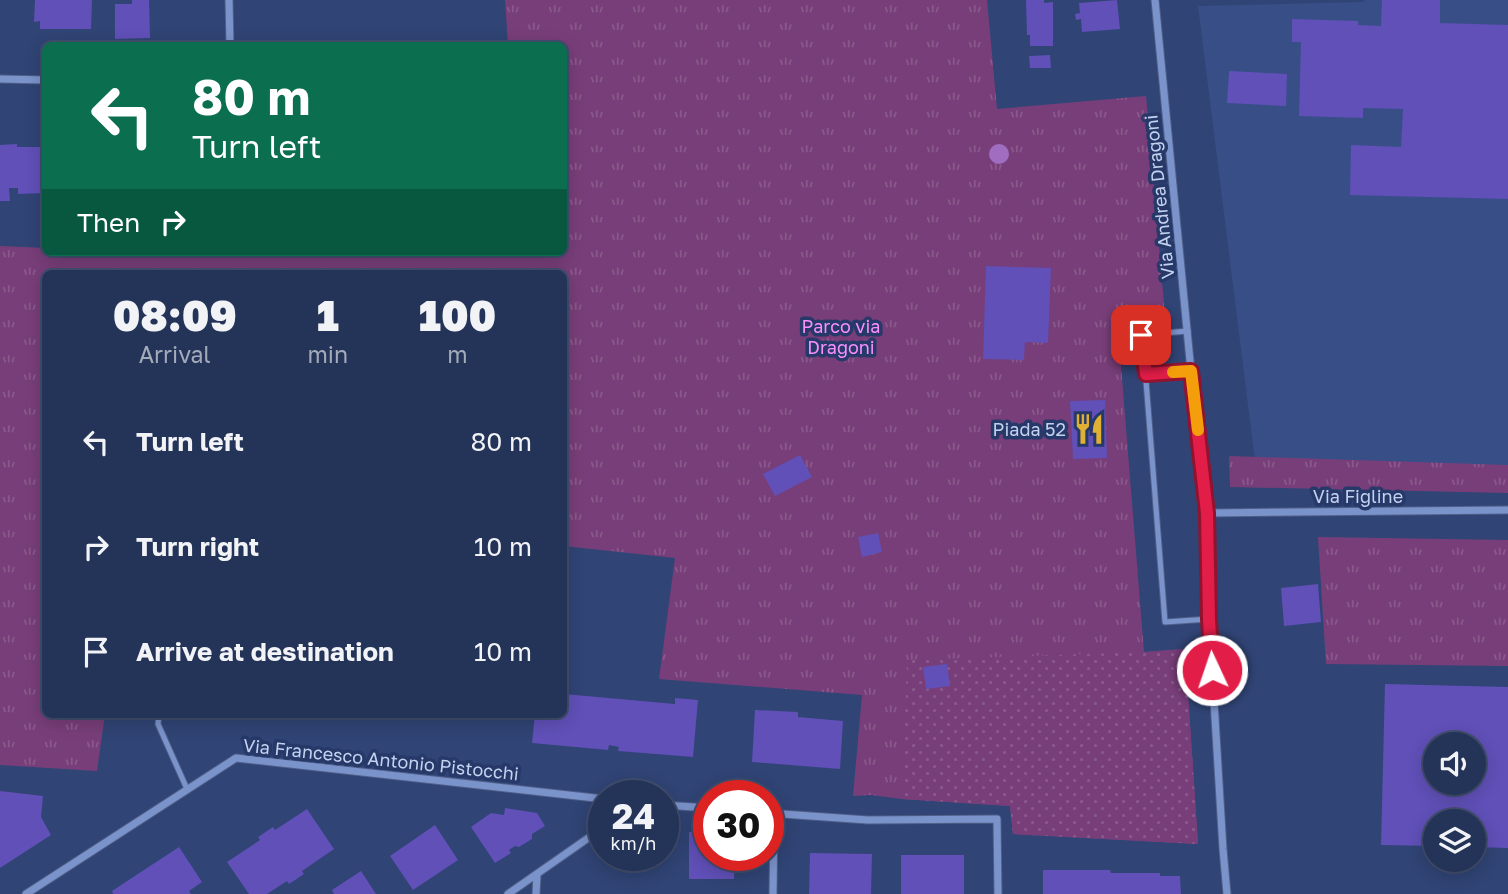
<!DOCTYPE html>
<style>
body{margin:0;font-family:"Golos Text",sans-serif;background:#2c3b5e;color:#f1f3f6;height:100vh;display:flex;flex-direction:column;font-size:26px;white-space:nowrap}
*{box-sizing:border-box;margin:0}
p{font-size:23px;color:#a3aaba}
.icon{flex:none;width:38px;height:38px;fill:none;stroke:currentColor;stroke-width:2;stroke-linecap:round;stroke-linejoin:round}
.map{position:relative;flex:1;overflow:hidden}
.panel{position:absolute;left:42px;top:270px;width:525px;height:448px;display:flex;flex-direction:column;background:#243358;border-radius:10px;box-shadow:0 4px 18px #0003,0 0 0 2px #414e6e}
.panel>*{flex:none}
.banner{position:absolute;left:42px;top:42px;width:525px;height:214px;border-radius:10px;box-shadow:0 4px 18px #0003,0 0 0 2px #414e6e;background:#0b6e4f;color:#fff;overflow:hidden}
.buttons{position:absolute;left:1423px;top:732px;display:grid;gap:14px}
.buttons a{display:grid;place-items:center;width:63px;height:63px;border-radius:50%;background:#243358;box-shadow:0 4px 18px #0003,0 0 0 2px #414e6e;font-size:35px}
.speed{position:absolute;left:588px;top:780px;display:flex;gap:14px;font-size:35px;font-weight:700;text-align:center}
.speed>*{display:grid;place-content:center;width:91px;height:91px;border-radius:50%;background:#243358;box-shadow:0 4px 18px #0003,0 0 0 2px #414e6e;line-height:1}
.speed small{font-size:18px;font-weight:400}
.speed .limit{border:10px solid #d22;background:#fff;color:#111}
.pin{position:absolute;display:grid;place-items:center;width:60px;height:60px;color:#fff;margin:-30px;border-radius:14px;box-shadow:0 4px 10px #0006}
.me{position:absolute;width:77px;margin:-38px;rotate:357deg;stroke-linejoin:round;filter:drop-shadow(0 0 5px #0008)}
.turn{display:flex;align-items:center;gap:24px;height:147px;padding:0 35px;font-size:32px}
.turn .icon{width:91px;height:91px;stroke-width:2.5}
.turn b{display:block;font-size:49px;line-height:60px}
.then{display:flex;align-items:center;height:66px;padding:0 35px;background:#0003;gap:14px;font-size:26px}
.eta{display:flex;justify-content:space-evenly;align-items:center;height:119px;text-align:center}
.eta b{font-size:42px;font-weight:800;line-height:49px}
ul{padding:0;list-style:none}
li{display:flex;align-items:center;gap:21px;height:105px;padding:0 35px}
li div{flex:1}
li b{display:block;font-size:26px}
li em{font-style:normal}
.map>svg:first-child{display:block}
.built{fill:#384e87}
.grass{fill:url(#grass-tufts)}
.garden{fill:url(#garden-dots)}
.building{fill:#6050b8;fill-rule:evenodd}
.lines{fill:none;stroke-linecap:round;stroke-linejoin:round}
.lane-casing{stroke:#4f5f88;stroke-width:7}
.street-casing{stroke:#4f5f88;stroke-width:9}
.lane{stroke:#7b93cb;stroke-width:5}
.street{stroke:#7b93cb;stroke-width:7}
.tree{fill:#a06dc0}
.route-casing{stroke:#92132f;stroke-width:18}
.route{stroke:#e11d48;stroke-width:12}
.slow{stroke:#f59e0b;stroke-width:12}
.labels{text-anchor:middle;dominant-baseline:central;stroke-width:7;stroke-linejoin:round;paint-order:stroke}
.street-label{font-size:18px;fill:#c4d2ef;stroke:#263969}
.park-label{font-size:18px;fill:#fc8ffe;stroke:#263969}
.poi-label{font-size:18px;fill:#c4d2ef;stroke:#263969;text-anchor:end}
</style>
<div class="map">
<svg width="1508" height="894" viewBox="0 0 1508 894">
<defs>
<pattern id="grass-tufts" width="24" height="20" patternUnits="userSpaceOnUse" patternTransform="scale(1.75)"><rect width="24" height="20" fill="#783e79"/><path d="M3 7l-1-3M5 7V3M7 7l1-3M15 17l-1-3M17 17v-4M19 17l1-3" fill="none" stroke="#8a598c"/></pattern>
<pattern id="garden-dots" width="8" height="8" patternUnits="userSpaceOnUse" patternTransform="scale(1.75)"><rect width="8" height="8" fill="#783e79"/><path d="M2 2h.1M6 6h.1" fill="none" stroke="#8a598c" stroke-width="1.8" stroke-linecap="round"/></pattern>
</defs>
<rect width="100%" height="100%" fill="#304475"/>
<path class="built" d="M1365,0h143v468l-252,1 -58,-463 166,-4z"/>
<path class="grass" d="M505,0h482l10,109 149,-13 19,220 -44,5 -2,20 25,311 41,-3 13,195 -185,-10 -3,-28 -108,-7 -31,-4 -18,1 9,-101 -203,-16 16,-121 -111,-12v-273h-518v441h59l-8,57 -97,-6v-519l45,2 1,4h112l102,5 101,-5h203v-206l-56,-1z
M1229,456l279,9v28l-278,-6z
M1318,537l190,3v126l-182,-2z"/>
<path class="garden" d="M1185,649l13,195 -185,-10 -3,-28 -108,-7 5,-139 237,-8z"/>
<path class="building" d="M35,0h57l-1,29h-51v-8l-6,1z
M132,0h17l1,38 -35,1v-35h17z
M1026,0h18v3l9,-1v44h-23v-11h-3z
M1117,0l3,29 -38,3 -1,-13 -5,1 -1,-6 5,-1 -1,-10z
M1382,0h58v23l68,2v174l-158,-4 1,-50 50,2 2,-38 -40,-1v10l-64,-2 2,-74h-9v-23l66,2v4l23,1z
M1050,55l1,13h-21l-1,-12z
M1229,71l58,3 -1,32 -59,-3z
M17,144v3h23v17h6v29l-28,1v-6h-9l1,13h-10v-56z
M986,266l65,2 -3,75 -23,-1 -1,18 -41,-1z
M1105,400l2,58 -34,1 -3,-58z
M800,455l12,22 -37,19 -12,-22z
M878,533l4,19 -20,5 -4,-20z
M1318,584l3,38 -37,4 -3,-38z
M947,664l3,22 -24,3 -3,-22z
M1385,684l123,3v161l-34,-1v-26h-39v25l-54,-1zM1435,744h39v38h-39z
M564,694l111,10v-6l23,2 -5,57 -75,-6 1,-4 -10,-2 -1,5 -76,-7 3,-29h29z
M755,710l43,2v5l45,4 -3,48 -88,-7z
M0,791l43,5 -2,21 10,18 -51,33z
M505,808l32,5 8,13 -13,8v5l-13,8 -4,-1 -6,4 2,3 -16,10 -24,-36 20,-14 13,2z
M307,809l27,40 -32,22 2,3 -15,10 -2,-3 -20,13h-18l-22,-32 33,-22 -2,-3 15,-10 2,3z
M435,825l23,35 -45,30 -23,-34z
M689,832h20v24h26l-1,23h-45z
M179,847l23,35 -13,9 2,3h-78l-1,-3z
M810,853l62,1 -1,40h-62z
M901,855h63v39h-63z
M1043,870h67l1,3h49v3h20l1,18h-138z
M361,871l15,23h-42l-2,-4z"/>
<g class="lines">
<defs>
<path id="lane" d="M1141,335l5,39
M1119,341l22,-6 47,-4
M1191,371l-45,3v7l19,241 44,-3
M159,714l-1,10 29,65"/>
<path id="street" d="M229,0l1,46
M1155,0l36,371 16,142 2,106 14,230 4,45
M0,79l46,1
M1207,513l301,-3
M663,805l46,3
M768,813l100,7 129,-1 1,75
M26,894l210,-136 368,41
M508,894l96,-67
M536,894l1,-19
M773,894l1,-80"/>
</defs>
<use href="#lane" class="lane-casing"/>
<use href="#street" class="street-casing"/>
<use href="#lane" class="lane"/>
<use href="#street" class="street"/>
</g>
<circle class="tree" cx="999" cy="154" r="10"/>
<g class="lines">
<defs>
<path id="route" d="M1141,335l5,39 45,-3 16,142 2,106 3,51"/>
</defs>
<use href="#route" class="route-casing"/>
<use href="#route" class="route"/>
<path class="slow" d="M1173,372l18,-1 7,59"/>
</g>
<defs>
<symbol id="restaurant-bare" viewBox="-9 -9 18 18"><path d="M-5-6h1v4h1v-4h1v4h1v-4h1v5L-1.5 .5V6h-2V.5L-5-1ZM5-6V6H3V1.5H1.5Q1.5-4 5-6Z" fill="#e0b034" stroke="#263969" stroke-width="2.5" paint-order="stroke"/></symbol>
</defs>
<g fill-rule="evenodd">
<use href="#restaurant-bare" x="1067" y="407" width="44" height="44"/>
</g>
<g class="labels">
<g class="street-label">
<text transform="translate(1159 197) rotate(-96)">Via Andrea Dragoni</text>
<text x="1358" y="496">Via Figline</text>
<text transform="translate(381 759) rotate(6)">Via Francesco Antonio Pistocchi</text>
</g>
<g class="park-label">
<text x="841" y="326">Parco via<tspan x="841" dy="21">Dragoni</tspan></text>
</g>
<g class="poi-label">
<text x="1066" y="429">Piada 52</text>
</g>
</g>
</svg>
<div class="buttons">
<a><svg class="icon" aria-label="sound" viewBox="0 0 24 24"><path d="M4 9h4l5-4v14l-5-4H4zM17 9q2 3 0 6"/></svg></a>
<a><svg class="icon" aria-label="layers" viewBox="0 0 24 24"><path d="M12 4l9 5-9 5-9-5zM3 14l9 5 9-5"/></svg></a>
</div>
<div class="speed"><div>24<small>km/h</small></div><div class="limit">30</div></div>
<div class="pin" style="left:1141px;top:335px;background:#d93025"><svg class="icon" aria-label="arrive" viewBox="0 0 24 24"><path d="M6 21V4h12l-3 4 3 4H6"/></svg></div>
<svg class="me" style="left:1212px;top:670px" viewBox="-20 -20 40 40"><circle r="17" fill="#e11d48" stroke="#fff" stroke-width="3"/><path d="M0-11L8 9 0 5-8 9z" fill="#fff"/></svg>
<div class="banner">
<div class="turn"><svg class="icon" aria-label="left" viewBox="0 0 24 24"><path d="M17 20v-9H6M10 6l-5 5 5 5"/></svg><div><b>80 m</b>Turn left</div></div>
<div class="then">Then<svg class="icon" aria-label="right" viewBox="0 0 24 24"><path d="M7 20v-9h11M14 6l5 5-5 5"/></svg></div>
</div>
<section class="panel">
<div class="eta">
<div><b>08:09</b><p>Arrival</p></div>
<div><b>1</b><p>min</p></div>
<div><b>100</b><p>m</p></div>
</div>
<ul>
<li><svg class="icon" aria-label="left" viewBox="0 0 24 24"><path d="M17 20v-9H6M10 6l-5 5 5 5"/></svg><div><b>Turn left</b></div><em>80 m</em></li>
<li><svg class="icon" aria-label="right" viewBox="0 0 24 24"><path d="M7 20v-9h11M14 6l5 5-5 5"/></svg><div><b>Turn right</b></div><em>10 m</em></li>
<li><svg class="icon" aria-label="arrive" viewBox="0 0 24 24"><path d="M6 21V4h12l-3 4 3 4H6"/></svg><div><b>Arrive at destination</b></div><em>10 m</em></li>
</ul>
</section>
</div>
